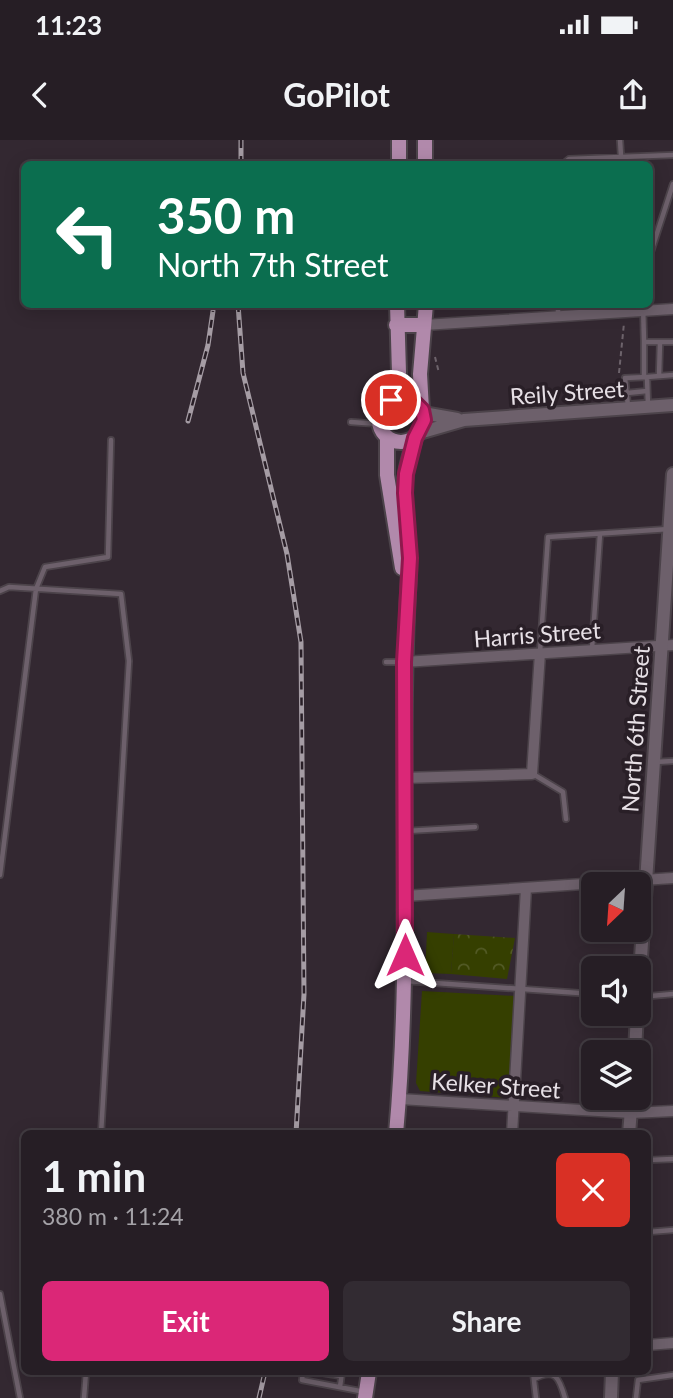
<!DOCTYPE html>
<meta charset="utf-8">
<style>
body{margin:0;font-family:Lato,sans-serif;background:#322b32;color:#f1f3f6;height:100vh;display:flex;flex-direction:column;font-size:26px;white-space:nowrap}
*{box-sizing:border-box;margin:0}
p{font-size:23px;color:#a4a2a7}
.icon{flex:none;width:38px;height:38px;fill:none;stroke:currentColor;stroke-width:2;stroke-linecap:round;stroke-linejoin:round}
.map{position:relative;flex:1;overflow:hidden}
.details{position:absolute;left:21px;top:990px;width:630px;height:245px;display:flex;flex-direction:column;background:#261e25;border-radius:10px;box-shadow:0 4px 18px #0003,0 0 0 2px #423c42}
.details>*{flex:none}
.top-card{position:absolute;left:21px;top:21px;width:632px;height:147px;border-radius:10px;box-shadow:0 4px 18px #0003,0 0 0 2px #423c42;background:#0b6e4f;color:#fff;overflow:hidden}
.needle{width:46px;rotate:205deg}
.tools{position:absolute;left:581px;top:732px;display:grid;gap:14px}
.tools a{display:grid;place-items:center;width:70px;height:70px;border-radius:10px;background:#261e25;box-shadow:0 4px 18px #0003,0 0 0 2px #423c42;font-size:35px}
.pin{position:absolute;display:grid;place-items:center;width:60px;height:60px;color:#fff;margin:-30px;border:4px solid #fff;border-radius:50%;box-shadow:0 2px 7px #0007}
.me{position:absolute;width:77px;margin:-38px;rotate:0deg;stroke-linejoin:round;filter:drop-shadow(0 0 5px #0008)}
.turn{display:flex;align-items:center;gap:24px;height:147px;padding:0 21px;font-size:32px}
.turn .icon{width:91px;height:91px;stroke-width:2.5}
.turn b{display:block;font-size:49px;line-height:60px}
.round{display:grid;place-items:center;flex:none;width:74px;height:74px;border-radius:10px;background:#322b32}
.headline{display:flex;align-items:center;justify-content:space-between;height:119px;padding:0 21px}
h1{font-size:42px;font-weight:700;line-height:52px}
.button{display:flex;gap:14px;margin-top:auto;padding:14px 21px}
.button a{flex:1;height:80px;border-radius:10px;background:#db2777;color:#fff;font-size:28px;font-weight:700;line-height:80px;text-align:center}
.button a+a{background:#322b32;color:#f1f3f6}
.status{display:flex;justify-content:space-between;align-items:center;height:49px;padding:0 35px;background:#261e25;direction:ltr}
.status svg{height:19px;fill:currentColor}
header{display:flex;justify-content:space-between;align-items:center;height:91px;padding:0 21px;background:#261e25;font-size:32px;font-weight:700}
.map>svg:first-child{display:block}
.green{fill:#353f00}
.park{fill:url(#park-crowns)}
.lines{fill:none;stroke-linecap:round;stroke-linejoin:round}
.service-casing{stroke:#4c434a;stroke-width:8}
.minor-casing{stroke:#4c434a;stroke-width:13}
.secondary-casing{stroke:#4c434a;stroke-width:16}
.primary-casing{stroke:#4c434a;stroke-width:18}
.path{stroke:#6d636b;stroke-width:2;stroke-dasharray:5 3.5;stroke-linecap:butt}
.service{stroke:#6d606b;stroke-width:4.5}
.minor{stroke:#6d606b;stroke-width:10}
.secondary{stroke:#6d606b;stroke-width:12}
.primary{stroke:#b189ab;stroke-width:14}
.rail-casing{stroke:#a59ca4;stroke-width:5}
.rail{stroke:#291f27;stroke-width:2.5;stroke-dasharray:8;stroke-linecap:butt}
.route-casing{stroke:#8e194d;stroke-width:18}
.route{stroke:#db2777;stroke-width:12}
.labels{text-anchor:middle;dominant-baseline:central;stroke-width:7;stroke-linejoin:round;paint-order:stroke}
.street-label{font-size:23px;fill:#e7e0e6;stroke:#291f27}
</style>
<div class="status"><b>11:23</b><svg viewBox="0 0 49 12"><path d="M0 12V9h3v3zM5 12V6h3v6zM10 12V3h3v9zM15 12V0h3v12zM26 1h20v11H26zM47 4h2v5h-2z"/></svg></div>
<header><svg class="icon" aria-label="back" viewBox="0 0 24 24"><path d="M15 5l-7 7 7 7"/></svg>GoPilot<svg class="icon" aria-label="share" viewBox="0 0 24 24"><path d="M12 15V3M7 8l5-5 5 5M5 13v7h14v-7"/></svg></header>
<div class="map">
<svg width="673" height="1258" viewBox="0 0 673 1258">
<defs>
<pattern id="park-crowns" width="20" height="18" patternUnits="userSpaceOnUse" patternTransform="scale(1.75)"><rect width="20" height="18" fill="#353f00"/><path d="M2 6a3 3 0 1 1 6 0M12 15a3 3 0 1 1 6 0" fill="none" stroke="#525a25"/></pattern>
</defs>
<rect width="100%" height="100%" fill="#332831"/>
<path class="green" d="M427,792l27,2 -3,40 -26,-1z
M422,851l94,5 -8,102 -88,-7 -4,-8z"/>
<path class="park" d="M454,794l61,4 -8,41 -56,-5z"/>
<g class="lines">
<defs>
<path id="service" d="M620,0l1,16
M563,24l6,-5 104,-4
M649,118l24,-74
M558,164v11
M643,164l1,38h29
M659,236l1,-34
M644,237v-35
M647,237l26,-2
M627,253l20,-2
M628,266l-3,-28 22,-1 1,29
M351,282l28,2
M0,451l9,-4 112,7 8,67 -28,473
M592,509l8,-115
M540,512l8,-115 121,-8
M386,522h17
M655,622l18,-1
M533,634l30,18 3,27
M406,691l69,-4
M0,735l36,-286 9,-22 63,-10 3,-117
M406,841l187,13
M639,857l34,-3
M648,1020l25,-1
M648,1092l25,-2
M0,1154l20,104
M303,1232l-1,8 63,12
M317,1232l24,4
M533,1232l3,26
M534,1239c21,-11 25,-2 31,19
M340,1247l2,-15
M84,1258l2,-26
M636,1258l2,-18 35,-5"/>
<path id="minor" d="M424,185l249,-16
M404,522l269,-17
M404,638l128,-4 8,-121
M405,756l268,-18
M400,959l231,14 42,-2
M512,994l14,-246
M648,1205l25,-2"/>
<path id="secondary" d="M423,273l34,6
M419,293l45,-13 209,-15
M639,848l34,-514
M635,912l2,-39
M629,994l3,-37
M611,1258l1,-26"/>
<path id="primary" d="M399,0v24
M425,0v24
M396,185h28
M379 280a22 22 0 1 1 44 0a22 22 0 1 1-44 0Z
M385,264l14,-31 -2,-69
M422,270l-2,-36 6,-70
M387,297v38l15,93
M396,994c17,-187 2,-374 13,-560 2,-33 -8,-68 -3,-101 2,-12 6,-24 9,-35
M365,1258l4,-26"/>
</defs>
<use href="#service" class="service-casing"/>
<use href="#minor" class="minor-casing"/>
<use href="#secondary" class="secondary-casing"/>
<use href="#primary" class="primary-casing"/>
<path class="path" d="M435,217l4,16
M619,233l5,-50"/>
<use href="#service" class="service"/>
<use href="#minor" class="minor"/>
<use href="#secondary" class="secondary"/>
<use href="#primary" class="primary"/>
<defs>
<path id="rail" d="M241,0v24
M238,164l5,69 44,181 14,88 3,352 -8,140
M188,281l20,-76 5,-34
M259,1258l6,-26"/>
</defs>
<use href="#rail" class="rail-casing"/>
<use href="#rail" class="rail"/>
</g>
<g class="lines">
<defs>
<path id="route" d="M391,260h21l10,10 2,10 -9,18 -9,36 -1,19 5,65 -6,104 1,293"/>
</defs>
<use href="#route" class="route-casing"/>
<use href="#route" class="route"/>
</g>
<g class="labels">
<g class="street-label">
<text transform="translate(567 252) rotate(-4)">Reily Street</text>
<text transform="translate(537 494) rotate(-4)">Harris Street</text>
<text transform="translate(635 589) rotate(-86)">North 6th Street</text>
<text transform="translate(496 945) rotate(4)">Kelker Street</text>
</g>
</g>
</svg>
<div class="tools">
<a><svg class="needle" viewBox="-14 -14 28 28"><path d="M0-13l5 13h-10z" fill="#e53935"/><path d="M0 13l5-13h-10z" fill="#a4a2a7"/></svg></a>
<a><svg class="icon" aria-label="sound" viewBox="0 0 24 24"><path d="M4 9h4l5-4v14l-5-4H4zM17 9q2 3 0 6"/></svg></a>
<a><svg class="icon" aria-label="layers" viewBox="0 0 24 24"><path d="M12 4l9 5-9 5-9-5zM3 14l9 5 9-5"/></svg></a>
</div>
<div class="pin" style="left:391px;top:260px;background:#d93025"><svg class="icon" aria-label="arrive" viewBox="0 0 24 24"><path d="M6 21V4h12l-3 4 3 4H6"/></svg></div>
<svg class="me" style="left:405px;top:815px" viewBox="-20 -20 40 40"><path d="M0-17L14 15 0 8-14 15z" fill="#db2777" stroke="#fff" stroke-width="4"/></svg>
<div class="top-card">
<div class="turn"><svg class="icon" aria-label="left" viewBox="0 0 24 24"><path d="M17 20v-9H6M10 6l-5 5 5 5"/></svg><div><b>350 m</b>North 7th Street</div></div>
</div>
<section class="details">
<div class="headline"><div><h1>1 min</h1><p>380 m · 11:24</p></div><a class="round" style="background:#d93025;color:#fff"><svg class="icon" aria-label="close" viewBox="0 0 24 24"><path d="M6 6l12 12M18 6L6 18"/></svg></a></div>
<div class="button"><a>Exit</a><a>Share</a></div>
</section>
</div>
